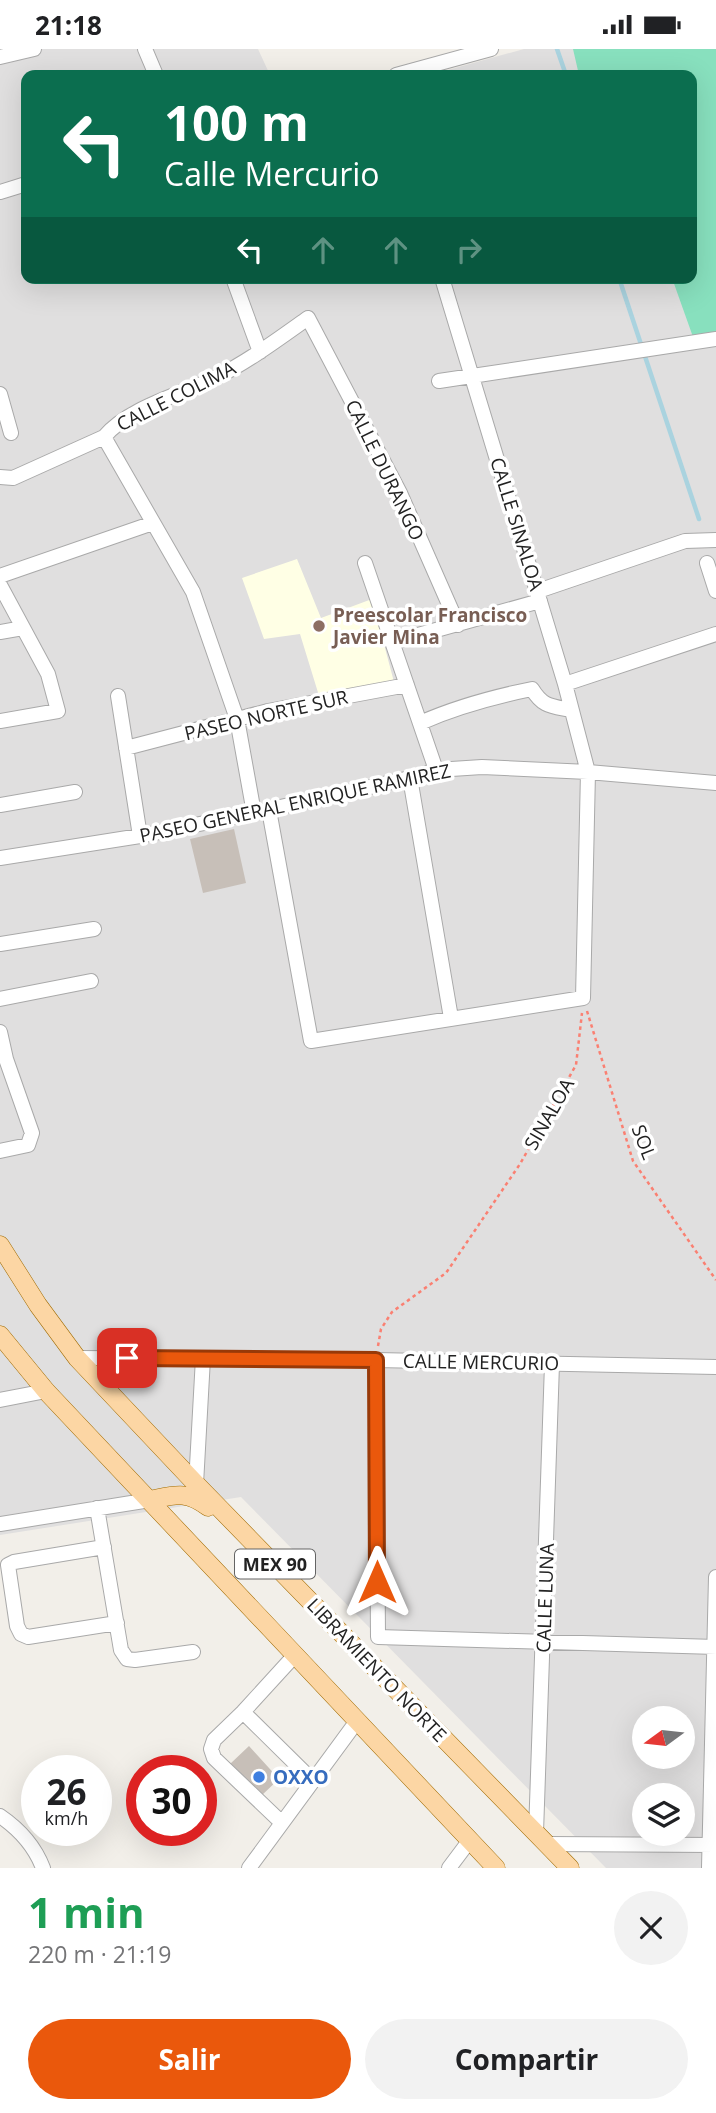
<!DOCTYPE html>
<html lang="es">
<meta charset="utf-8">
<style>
body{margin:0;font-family:"Open Sans",sans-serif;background:#f2f2f2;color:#202124;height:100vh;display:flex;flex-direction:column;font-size:26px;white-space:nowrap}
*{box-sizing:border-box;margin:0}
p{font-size:23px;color:#757577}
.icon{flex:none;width:38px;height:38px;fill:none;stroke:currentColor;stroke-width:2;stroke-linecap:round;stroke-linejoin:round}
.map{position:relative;height:1819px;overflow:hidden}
.sheet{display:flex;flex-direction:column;background:#fff;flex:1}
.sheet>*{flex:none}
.banner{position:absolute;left:21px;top:21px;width:676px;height:214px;border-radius:14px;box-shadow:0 7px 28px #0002;background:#0b6e4f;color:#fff;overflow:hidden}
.needle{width:46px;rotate:255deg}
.controls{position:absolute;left:632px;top:1657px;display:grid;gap:14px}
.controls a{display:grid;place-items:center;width:63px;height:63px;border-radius:50%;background:#fff;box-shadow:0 7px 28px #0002;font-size:35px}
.speed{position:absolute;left:21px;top:1706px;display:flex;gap:14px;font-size:35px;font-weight:700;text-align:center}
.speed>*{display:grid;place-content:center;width:91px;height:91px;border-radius:50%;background:#fff;box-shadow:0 7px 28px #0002;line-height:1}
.speed small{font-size:18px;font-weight:400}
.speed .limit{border:10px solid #d22;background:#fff;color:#111}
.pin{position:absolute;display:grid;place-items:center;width:60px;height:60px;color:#fff;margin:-30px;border-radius:14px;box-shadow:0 4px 10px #0006}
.me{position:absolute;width:77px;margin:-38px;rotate:0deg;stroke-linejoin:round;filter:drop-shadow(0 0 5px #0008)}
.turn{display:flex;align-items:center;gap:24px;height:147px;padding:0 28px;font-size:32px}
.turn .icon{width:91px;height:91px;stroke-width:2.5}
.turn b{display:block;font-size:49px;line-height:60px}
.lanes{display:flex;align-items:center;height:66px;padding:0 28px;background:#0003;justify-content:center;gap:35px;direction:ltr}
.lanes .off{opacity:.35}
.round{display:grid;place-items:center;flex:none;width:74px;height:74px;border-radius:37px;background:#f2f2f2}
.summary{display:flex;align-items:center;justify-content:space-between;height:119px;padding:0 28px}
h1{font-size:42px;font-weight:700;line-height:52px;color:#1e9e55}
.cta{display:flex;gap:14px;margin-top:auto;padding:14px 28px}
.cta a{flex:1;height:80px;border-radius:42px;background:#ea580c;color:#fff;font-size:28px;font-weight:700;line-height:80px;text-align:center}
.cta a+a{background:#f2f2f2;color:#202124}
.status{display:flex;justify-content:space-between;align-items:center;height:49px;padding:0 35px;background:#fff;direction:ltr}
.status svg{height:19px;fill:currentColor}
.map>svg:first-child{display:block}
.residential{fill:#e0dfdf;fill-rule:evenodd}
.education{fill:#ffffe5}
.pitch{fill:#88e0be}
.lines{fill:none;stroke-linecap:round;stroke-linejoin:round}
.stream{stroke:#aad3df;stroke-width:4.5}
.building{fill:#c7bfb8}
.minor-casing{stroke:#a9a9a9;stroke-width:16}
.major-casing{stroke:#a06b00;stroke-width:19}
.path{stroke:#fa8072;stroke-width:2.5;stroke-dasharray:3.5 3.5;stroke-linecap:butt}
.minor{stroke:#fff;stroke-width:14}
.major{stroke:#fcd6a4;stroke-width:18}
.route-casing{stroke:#983908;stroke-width:18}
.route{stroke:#ea580c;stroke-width:12}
.education-dot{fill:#8d6e63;stroke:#fff;stroke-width:2.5}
.shop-dot{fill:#3f7fe0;stroke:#fff;stroke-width:2.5}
.labels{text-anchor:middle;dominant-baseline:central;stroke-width:7;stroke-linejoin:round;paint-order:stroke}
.shield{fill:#fff;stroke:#646464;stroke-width:2}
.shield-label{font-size:18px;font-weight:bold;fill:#222}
.street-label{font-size:19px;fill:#222;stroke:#fff}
.education-label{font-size:19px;font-weight:bold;fill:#785e54;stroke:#fff;text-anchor:start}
.shop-label{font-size:19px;font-weight:bold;fill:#366cbe;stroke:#fff;text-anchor:start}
</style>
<div class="status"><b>21:18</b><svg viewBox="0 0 49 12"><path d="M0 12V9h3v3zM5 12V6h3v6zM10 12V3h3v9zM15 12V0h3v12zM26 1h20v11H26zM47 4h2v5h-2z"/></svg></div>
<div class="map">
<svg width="716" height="1819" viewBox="0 0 716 1819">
<rect width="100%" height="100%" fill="#f2efe9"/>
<path class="residential" d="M0,0h258l12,26h-244v203h665v-203h-261l94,-26h192v1819h-110l-365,-371 -241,38zM644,1670h38v38h-38zM644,1746h38v39h-38z"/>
<path class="education" d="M297,510l24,59 51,-19 22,83 -74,17 -20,-65 -36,5 -22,-61z"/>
<path class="pitch" d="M573,0h143v283l-23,5 -21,-59h19v-203h-112z"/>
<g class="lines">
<path class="stream" d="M557,0l9,26
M619,229l80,241"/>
</g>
<path class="building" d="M234,780l12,54 -43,10 -13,-54z
M249,1697l30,33 -18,17 -31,-32z"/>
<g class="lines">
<defs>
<path id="minor" d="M145,0l11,26
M0,8l34,-8
M396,26l95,-26
M0,143l26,-8
M233,229l27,74
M439,332l277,-42
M0,345l11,39
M104,388l89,155 44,127 17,94
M0,428l13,1 91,-41c24,-29 75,-42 109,-58 33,-16 64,-39 95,-61l92,175 58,132
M365,514l71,207
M707,514l9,28
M0,527l153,-53
M0,536l48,89 10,37 -58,10
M538,542l147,-50 31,-1
M0,583l23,-4
M393,593l147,-41
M565,635l151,-50
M118,647l22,140
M420,674c36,-16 73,-26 112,-34 11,18 19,17 39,21
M126,699l142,-37 139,-26
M410,729l41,240
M0,756l75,-13
M269,761l42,231 272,-43 5,-226 -23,-88 -123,-406
M0,809l140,-22 114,-23 156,-35 26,-8 46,-3 106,5 128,11
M0,895l94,-15
M0,950l91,-18
M0,983l6,27 26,74 -4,12 -28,6
M77,1309l299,2 340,7
M376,1311l2,277 338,10
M0,1351l46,-9
M196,1435l7,-126
M97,1459l24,142 6,9 8,1 58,-8
M0,1475l150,-24
M104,1498l-90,15 -6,3 9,61 4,8 7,3 89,-14
M243,1663l70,69
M0,1767c19,13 35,31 43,52
M282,1774l-68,-65 -3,-9 3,-9 29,-28 52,-57
M536,1784l16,-469
M547,1795l169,1
M249,1819l108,-147
M449,1819l21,-28
M709,1819l7,-291"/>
<path id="major" d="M0,1196l38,60 39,53 119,126 374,384
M0,1286l46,56 450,477
M150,1451c25,-5 36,-10 58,7"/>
</defs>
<use href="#minor" class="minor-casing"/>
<use href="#major" class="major-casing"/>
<path class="path" d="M587,962l46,150 83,119
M378,1297l3,-17 11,-17 54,-39 74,-109 56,-99 6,-52"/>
<use href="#minor" class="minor"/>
<use href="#major" class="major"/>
</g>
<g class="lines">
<defs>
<path id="route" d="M127,1309l249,2 1,222"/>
</defs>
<use href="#route" class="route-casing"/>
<use href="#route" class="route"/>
</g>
<circle class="education-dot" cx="319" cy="577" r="7"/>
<circle class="shop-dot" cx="259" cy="1728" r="7"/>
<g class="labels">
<rect class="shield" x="235" y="1500.5" width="80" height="29" rx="5"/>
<g class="shield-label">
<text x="275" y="1515">MEX 90</text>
</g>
<g class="street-label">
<text transform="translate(176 347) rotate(-27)">CALLE COLIMA</text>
<text transform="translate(385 421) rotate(64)">CALLE DURANGO</text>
<text transform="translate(517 475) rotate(73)">CALLE SINALOA</text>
<text transform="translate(266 666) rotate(-13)">PASEO NORTE SUR</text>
<text transform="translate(295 754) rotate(-12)">PASEO GENERAL ENRIQUE RAMIREZ</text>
<text transform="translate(549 1065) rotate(-60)">SINALOA</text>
<text transform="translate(644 1093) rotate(69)">SOL</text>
<text transform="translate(481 1313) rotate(1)">CALLE MERCURIO</text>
<text transform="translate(545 1549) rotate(-88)">CALLE LUNA</text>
<text transform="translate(377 1621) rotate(46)">LIBRAMIENTO NORTE</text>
</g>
<g class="education-label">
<text x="333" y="566">Preescolar Francisco<tspan x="333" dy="22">Javier Mina</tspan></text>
</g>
<g class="shop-label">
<text x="273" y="1728">OXXO</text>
</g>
</g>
</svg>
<div class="controls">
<a><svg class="needle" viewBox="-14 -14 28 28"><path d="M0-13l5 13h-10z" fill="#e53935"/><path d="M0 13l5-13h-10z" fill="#757577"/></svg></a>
<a><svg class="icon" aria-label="layers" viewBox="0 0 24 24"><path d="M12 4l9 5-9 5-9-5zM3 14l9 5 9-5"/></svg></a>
</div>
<div class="speed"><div>26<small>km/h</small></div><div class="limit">30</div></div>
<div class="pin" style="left:127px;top:1309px;background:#d93025"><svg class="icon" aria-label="arrive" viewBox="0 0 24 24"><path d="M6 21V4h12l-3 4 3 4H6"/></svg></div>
<svg class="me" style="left:377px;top:1533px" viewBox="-20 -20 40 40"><path d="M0-17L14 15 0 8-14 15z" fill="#ea580c" stroke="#fff" stroke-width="4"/></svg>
<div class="banner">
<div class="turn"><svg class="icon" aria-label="left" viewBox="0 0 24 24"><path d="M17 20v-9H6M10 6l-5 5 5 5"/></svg><div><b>100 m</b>Calle Mercurio</div></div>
<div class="lanes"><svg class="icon" aria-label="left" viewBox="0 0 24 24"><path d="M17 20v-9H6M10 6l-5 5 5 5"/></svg><svg class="icon off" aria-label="ahead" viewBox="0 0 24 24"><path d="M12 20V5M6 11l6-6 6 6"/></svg><svg class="icon off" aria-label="ahead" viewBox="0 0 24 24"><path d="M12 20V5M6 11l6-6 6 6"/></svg><svg class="icon off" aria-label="right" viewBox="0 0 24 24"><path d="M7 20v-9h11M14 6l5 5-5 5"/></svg></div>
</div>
</div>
<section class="sheet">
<div class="summary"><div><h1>1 min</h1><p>220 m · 21:19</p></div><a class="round"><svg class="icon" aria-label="close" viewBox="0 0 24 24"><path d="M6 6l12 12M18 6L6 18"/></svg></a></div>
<div class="cta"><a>Salir</a><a>Compartir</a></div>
</section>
